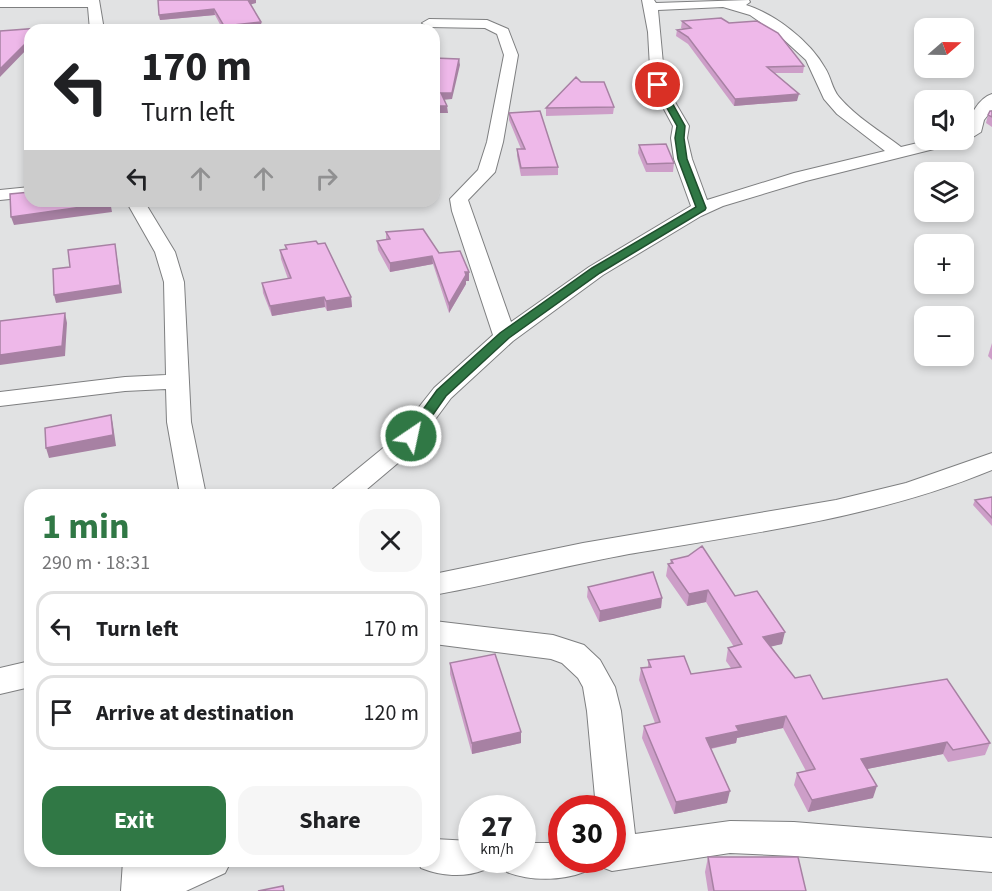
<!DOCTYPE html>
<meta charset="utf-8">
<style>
body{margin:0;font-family:"Source Sans 3",sans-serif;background:#f6f6f6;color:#202124;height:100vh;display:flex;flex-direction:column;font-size:22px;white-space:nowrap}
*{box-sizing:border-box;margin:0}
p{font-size:20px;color:#757577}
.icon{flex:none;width:33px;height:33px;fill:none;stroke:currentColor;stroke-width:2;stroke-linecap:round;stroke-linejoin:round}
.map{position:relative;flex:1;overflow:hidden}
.side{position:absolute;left:24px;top:489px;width:416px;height:378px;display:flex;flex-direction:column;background:#fff;border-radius:18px;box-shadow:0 3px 9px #0003}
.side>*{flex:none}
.hud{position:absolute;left:24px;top:24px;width:416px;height:183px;border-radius:18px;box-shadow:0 3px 9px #0003;background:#fff;color:#202124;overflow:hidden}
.needle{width:39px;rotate:70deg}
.controls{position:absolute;left:914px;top:18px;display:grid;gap:12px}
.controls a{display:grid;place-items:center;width:60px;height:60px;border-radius:12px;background:#fff;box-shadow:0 3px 9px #0003;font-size:30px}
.speed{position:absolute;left:458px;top:795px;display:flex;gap:12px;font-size:30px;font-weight:700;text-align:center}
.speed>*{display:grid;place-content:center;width:78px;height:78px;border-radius:50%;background:#fff;box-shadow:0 3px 9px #0003;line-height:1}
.speed small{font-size:15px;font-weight:400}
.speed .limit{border:9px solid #d22;background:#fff;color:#111}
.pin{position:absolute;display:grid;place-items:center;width:51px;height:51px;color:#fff;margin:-26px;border:3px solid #fff;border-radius:50%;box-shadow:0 2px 6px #0007}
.me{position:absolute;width:66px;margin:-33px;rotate:34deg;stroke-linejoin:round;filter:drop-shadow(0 0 4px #0008)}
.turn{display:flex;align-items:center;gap:21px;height:126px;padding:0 18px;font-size:27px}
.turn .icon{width:78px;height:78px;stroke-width:2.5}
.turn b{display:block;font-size:42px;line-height:51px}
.lanes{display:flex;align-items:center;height:57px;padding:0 18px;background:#0003;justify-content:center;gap:30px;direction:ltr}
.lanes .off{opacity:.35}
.round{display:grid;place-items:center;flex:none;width:63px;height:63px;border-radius:18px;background:#f6f6f6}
.headline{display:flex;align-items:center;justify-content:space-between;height:102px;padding:0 18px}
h1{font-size:36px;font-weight:700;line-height:45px;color:#307845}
.primary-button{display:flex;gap:12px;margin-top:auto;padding:12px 18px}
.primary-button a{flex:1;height:69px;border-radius:18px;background:#307845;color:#fff;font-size:24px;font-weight:700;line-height:69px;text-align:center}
.primary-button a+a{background:#f6f6f6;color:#202124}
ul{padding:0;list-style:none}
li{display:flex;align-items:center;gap:18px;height:75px;margin:0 12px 9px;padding:0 6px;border:3px solid #e0e0e0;border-radius:18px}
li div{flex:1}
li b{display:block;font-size:22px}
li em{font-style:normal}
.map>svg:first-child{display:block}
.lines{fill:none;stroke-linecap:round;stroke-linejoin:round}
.street-casing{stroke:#7e7f80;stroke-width:2}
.street{fill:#fff;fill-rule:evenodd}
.wall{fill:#cd9ec8}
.shaded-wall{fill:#a781a3}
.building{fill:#eeb8e9;stroke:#a781a3;stroke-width:1.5}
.route{fill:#307845;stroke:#1f4e2d;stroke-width:1.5}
</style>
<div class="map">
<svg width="992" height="891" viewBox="0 0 992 891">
<rect width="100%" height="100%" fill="#e1e2e3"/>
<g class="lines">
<defs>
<path id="street" d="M0,0h99l5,30h-14l-2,-23h-88z
M642,0h12l2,3 93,-3 1,2 -4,3c29,9 64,36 79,63 6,9 7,21 14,29 17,20 41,34 62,50l29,-7h26l-2,4 -148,37 -83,25 -22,10 -98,59 -90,66 -62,57 -40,54 -51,43h-30l3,-6 60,-49 41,-52 59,-53 -41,-124 -2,-12 28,-29 9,-28 17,-87 -7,-21 -12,-6 -56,-1 -7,-4 7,-4 58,1 21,9 10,26 -15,87 -8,30 -27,28 43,122 78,-55 102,-61 -17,-47 -3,-21 2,-12 -22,-41 -3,-53zM723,7l27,8 30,21 26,24 18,39 13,15 48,37 -91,22 -87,27 -15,-41 -5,-21 2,-12 -24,-41 -7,-75z
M992,94v16l-8,10 -3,12 -8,5 -6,-2 -2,-3c3,-13 13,-34 27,-38z
M30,187v10l-30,3v-10z
M126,201h18l31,51 9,30 7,140 15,73h-26l-13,-73 -1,-33 -41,2 -125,15v-14l125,-15 41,-2 -2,-93 -9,-30z
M992,453v17c-116,48 -240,63 -363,84 -65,12 -130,29 -195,41v-21l149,-31 253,-43 70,-17z
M434,621l119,14 31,10 16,15 15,27 6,24 14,123 95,-13 64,1 198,16v34l-198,-16 -64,-3 -118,18 -13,-5 -3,-6h16v-52h-16l-9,-97 -4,-24 -5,-9 -16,-15 -11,-4 -117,-15z
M30,661v26l-30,7v-26z
M434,839l37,2v19h18l-5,10c-20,8 -43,6 -63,-2l-3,-7h16z
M522,843h39v17h29l-6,12c-22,9 -55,9 -77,0l-6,-12h21z
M123,861h38v4l10,-4h60l-6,12 -39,18h-65z"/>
</defs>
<use href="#street" class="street-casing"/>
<use href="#street" class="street"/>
</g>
<path class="wall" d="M256,3l-5,1 11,24 -21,2h-18l-8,-15 -55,5 -1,-5z
M682,21l122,45 -1,7h-28l22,28 -63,5 -46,-62 -12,-8 1,-6 6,-1 -2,-1z
M581,82l33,25 -1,7 -67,2v-8z
M992,111v16l-6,-4 2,-8z
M509,113l49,54v8l-37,1 -4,-20v-7h4l-12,-29z
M639,145l35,18 -1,9h-27l-8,-19z
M386,232l53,21 30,19v9h-3v3l-17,29 -16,-49 -43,8 -12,-22 -1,-9 9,-2z
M285,245l66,52 1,10 -25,4 -2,-4 -53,9 -9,-23 -1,-10 26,-4 -7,-20 -1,-9 6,-1z
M992,343v17l-4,-4z
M992,497v29l-19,-21 2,-5z
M671,560l64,36 47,48 -11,2 24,32 28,21 167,44 -5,12 -37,7 -5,-8 -76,15 6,29 -65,14 -14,-27 3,-12 9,-2 -23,-43 -46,10 -1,5 -25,6 16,54 -53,11 -32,-76 2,-12 11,-3 -16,-43 2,-12 7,-1v-7l43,14 40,-6 -5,-7 2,-13 6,-1 -28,-45 -19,4 -21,-30 2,-12h2z
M588,587l74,11 -1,10 -62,14 -12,-25z
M450,663l71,69v11l-49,11 -22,-80z
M708,857l98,34h-98l-3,-19z"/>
<path class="shaded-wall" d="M248,0h8v3l-7,2z
M214,9l1,6 -55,5 -1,-5z
M261,22l1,6 -21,2h-17v-4z
M30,39v7l-30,31v-8z
M459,59l1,6 -8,34 -10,1 -1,-7z
M799,94l-2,7 -63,5 1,-7z
M437,106h10l1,7h-11l-3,19v-8z
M110,201l2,11 -98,13 -3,-8z
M115,244l7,49 -66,10 -2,-8z
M432,256l1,8 -43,8v-9z
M465,272h4v9h-3v3l-17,29v-9z
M324,297l1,10 -53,9 -2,-10z
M351,297l1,10 -25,4 -1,-10z
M65,313l2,10 -2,33 -65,9v-10z
M111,415l2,10 3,21 -67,12 -3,-10z
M708,590l-2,12 -19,4 2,-12z
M662,598l-1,10 -62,14 1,-11z
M785,632l-3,12 -21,5 2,-12z
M786,716l-3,12 -46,10 -1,5 -33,7 3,-12 30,-12z
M521,732v11l-49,11v-11z
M947,742l-4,12 -86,17 4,-12z
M877,786l-4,12 -65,14 4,-12z
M730,791l-3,12 -53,11 2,-12z"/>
<path class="building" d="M158,0h90l13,22 -37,4 -10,-17 -55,6z
M721,18l8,5 28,-2 21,12 26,33 -37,1 32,27 -64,5 -47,-62 -11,-7 14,-2 -9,-7z
M41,28l-2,2h-9v9l-30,30v-38z
M434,58l25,1 -7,34h-11l6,13h-10l-3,18z
M576,77l5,5h23l10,25 -68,1z
M540,111l18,56 -37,1 -4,-19h8l-16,-36z
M990,111h2v6l-4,-2z
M666,144l8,19 -27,1 -8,-19z
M30,192v9h80v2l-99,14 -1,-23z
M423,229l16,24 21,-2 9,21h-4l1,3 -17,29 -17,-48 -42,7 -13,-22 13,-2 -4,-7z
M316,241l2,3 7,-1 26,54 -25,4 -2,-4 -54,9 -8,-23 29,-5 -11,-28 7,-1 -2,-4z
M115,244l5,41 -66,10 -1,-26 17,-2 -2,-17z
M65,313l-3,33 -62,9v-34z
M111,415l2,20 -67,13 -1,-20z
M992,497v21l-17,-18z
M702,546l33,50 22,-5 28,41 -22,5 32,41 15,-3 13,24 124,-20 43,64 -37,7 -6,-8 -86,17 16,27 -65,14 -15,-27 18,-4 -29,-53 -50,10 3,5 -33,7 24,53 -54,11 -32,-76 16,-4 -19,-54 10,-1 -3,-7 36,-4 7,18 50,-7 -13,-19 14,-4 -34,-54 -19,4 -21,-30 5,-1 -2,-3 17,-4z
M653,572l9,26 -62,13 -12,-24z
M495,654l26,78 -49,11 -22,-80z
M708,857h90l8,34h-92z
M283,886l1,5h-26z"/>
<path class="route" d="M656,83h5l24,43 -1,12 3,21 19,49 -1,2 -105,63 -91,65 -63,58 -30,43h-10l-2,-3 33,-46 63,-57 92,-65 104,-61 -18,-48 -3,-21 2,-12 -23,-41z"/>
</svg>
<div class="controls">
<a><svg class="needle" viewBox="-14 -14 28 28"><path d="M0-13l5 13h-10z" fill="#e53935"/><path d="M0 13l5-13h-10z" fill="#757577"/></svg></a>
<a><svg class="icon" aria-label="sound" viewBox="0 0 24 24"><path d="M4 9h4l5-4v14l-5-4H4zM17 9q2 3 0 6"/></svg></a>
<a><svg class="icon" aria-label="layers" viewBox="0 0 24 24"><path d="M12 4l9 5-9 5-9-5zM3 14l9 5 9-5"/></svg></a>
<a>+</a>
<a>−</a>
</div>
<div class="speed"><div>27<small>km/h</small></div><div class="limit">30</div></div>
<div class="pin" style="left:658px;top:85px;background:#d93025"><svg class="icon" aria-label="arrive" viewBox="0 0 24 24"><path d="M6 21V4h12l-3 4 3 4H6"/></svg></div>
<svg class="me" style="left:411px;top:436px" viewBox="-20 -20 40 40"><circle r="17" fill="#307845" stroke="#fff" stroke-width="3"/><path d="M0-11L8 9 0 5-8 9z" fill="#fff"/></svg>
<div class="hud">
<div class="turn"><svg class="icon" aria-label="left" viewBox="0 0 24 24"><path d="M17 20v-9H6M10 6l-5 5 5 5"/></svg><div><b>170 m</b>Turn left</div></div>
<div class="lanes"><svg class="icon" aria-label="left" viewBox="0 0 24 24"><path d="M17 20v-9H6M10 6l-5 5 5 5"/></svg><svg class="icon off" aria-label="ahead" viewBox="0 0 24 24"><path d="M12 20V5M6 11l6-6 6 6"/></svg><svg class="icon off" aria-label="ahead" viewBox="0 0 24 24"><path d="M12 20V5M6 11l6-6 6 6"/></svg><svg class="icon off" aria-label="right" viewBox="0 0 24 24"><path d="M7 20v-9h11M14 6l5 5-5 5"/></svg></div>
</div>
<section class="side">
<div class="headline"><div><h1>1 min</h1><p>290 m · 18:31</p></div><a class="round"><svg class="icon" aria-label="close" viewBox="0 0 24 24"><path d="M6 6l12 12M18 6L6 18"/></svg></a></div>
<ul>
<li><svg class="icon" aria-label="left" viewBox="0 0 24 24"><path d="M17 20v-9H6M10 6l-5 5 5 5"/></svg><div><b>Turn left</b></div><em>170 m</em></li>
<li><svg class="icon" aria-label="arrive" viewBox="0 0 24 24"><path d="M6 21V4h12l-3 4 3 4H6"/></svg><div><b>Arrive at destination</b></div><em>120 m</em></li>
</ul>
<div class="primary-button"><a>Exit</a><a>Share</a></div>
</section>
</div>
